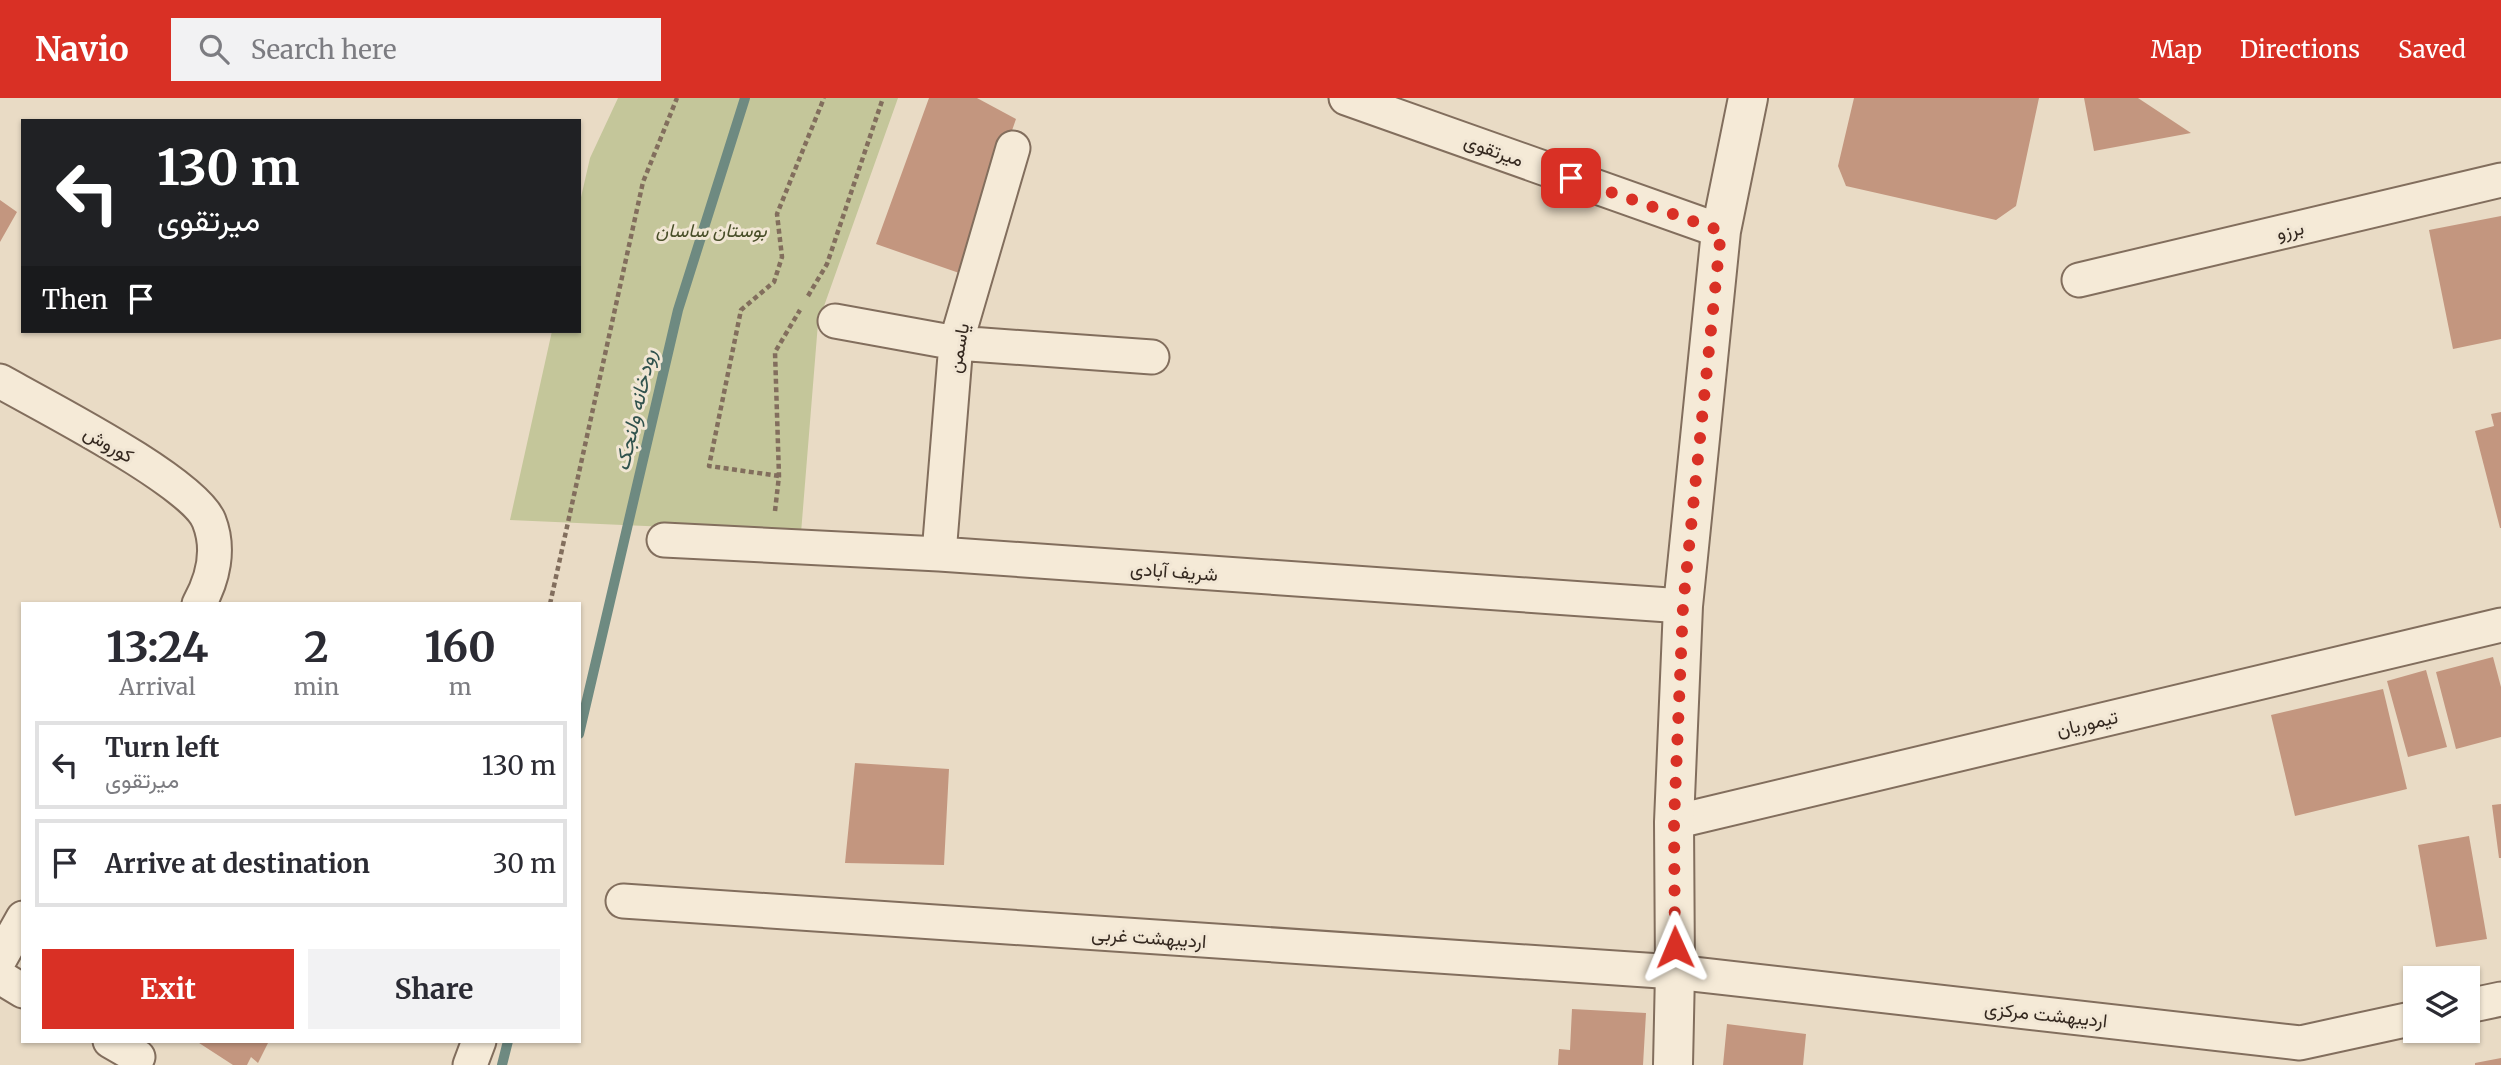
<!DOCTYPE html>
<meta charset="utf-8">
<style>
body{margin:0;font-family:Merriweather,Vazirmatn,serif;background:#f2f2f3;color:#2b2b33;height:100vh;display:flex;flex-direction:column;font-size:26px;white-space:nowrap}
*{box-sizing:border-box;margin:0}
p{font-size:23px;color:#7c7c81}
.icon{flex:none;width:38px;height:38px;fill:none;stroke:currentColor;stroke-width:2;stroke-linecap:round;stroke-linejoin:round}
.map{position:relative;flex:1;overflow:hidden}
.sheet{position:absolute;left:21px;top:504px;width:560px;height:441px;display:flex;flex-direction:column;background:#fff;border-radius:0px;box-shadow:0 2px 5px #0004}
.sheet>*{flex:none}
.guide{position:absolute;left:21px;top:21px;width:560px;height:214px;border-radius:0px;box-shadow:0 2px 5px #0004;background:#202124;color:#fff;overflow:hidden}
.tools{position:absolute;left:2403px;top:868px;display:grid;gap:14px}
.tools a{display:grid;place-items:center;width:77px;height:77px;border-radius:0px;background:#fff;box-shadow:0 2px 5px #0004;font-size:35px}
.pin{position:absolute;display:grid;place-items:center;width:60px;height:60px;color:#fff;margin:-30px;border-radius:14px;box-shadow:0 4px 10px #0006}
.me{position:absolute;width:77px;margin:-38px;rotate:359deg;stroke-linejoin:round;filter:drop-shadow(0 0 5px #0008)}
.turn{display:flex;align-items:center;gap:24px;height:147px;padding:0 21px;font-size:32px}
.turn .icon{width:91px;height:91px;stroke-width:2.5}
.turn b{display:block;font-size:49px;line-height:60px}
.then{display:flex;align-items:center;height:66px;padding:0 21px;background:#0003;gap:14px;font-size:26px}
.eta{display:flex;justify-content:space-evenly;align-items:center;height:119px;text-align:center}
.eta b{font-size:42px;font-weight:700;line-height:49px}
.action{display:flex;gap:14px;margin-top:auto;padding:14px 21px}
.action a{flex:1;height:80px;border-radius:0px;background:#d93025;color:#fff;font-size:28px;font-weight:700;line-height:80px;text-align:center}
.action a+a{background:#f2f2f3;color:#2b2b33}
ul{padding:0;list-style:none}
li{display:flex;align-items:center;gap:21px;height:88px;margin:0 14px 10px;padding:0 7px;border:4px solid #e1e1e2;border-radius:0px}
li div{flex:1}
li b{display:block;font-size:26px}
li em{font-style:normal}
header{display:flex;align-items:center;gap:42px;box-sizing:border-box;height:98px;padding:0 35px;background:#d93025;color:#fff}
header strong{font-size:33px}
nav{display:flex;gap:38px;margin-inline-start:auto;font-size:24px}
.search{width:490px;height:63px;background:#f2f2f3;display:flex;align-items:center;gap:18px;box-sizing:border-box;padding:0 24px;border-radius:0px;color:#7c7c81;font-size:26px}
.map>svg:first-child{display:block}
.green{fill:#c4c69a}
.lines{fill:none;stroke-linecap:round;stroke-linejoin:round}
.stream{stroke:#6e8a81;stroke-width:10}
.building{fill:#c3967f}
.minor-casing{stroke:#826e5d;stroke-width:37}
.tertiary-casing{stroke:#826e5d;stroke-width:42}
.path{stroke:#826e5d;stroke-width:4.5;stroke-dasharray:5 3.5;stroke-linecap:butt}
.minor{stroke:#f5ead7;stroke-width:33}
.tertiary{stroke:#f5ead7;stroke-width:38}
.route{stroke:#d93025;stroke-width:12;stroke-dasharray:0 21.6}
.labels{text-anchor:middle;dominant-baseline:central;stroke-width:6;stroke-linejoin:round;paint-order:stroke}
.street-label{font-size:19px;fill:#34281f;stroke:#f1e6d4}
.park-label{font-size:19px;font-style:italic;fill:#484e28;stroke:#f1e6d4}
.water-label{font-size:21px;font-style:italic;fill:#30524d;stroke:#f1e6d4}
</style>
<header>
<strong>Navio</strong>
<div class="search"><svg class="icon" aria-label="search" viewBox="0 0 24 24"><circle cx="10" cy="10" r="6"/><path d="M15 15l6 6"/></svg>Search here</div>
<nav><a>Map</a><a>Directions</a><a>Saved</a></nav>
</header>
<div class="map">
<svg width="2501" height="967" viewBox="0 0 2501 967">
<rect width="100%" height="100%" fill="#e9dbc5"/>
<path class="green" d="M618,0h280l-80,225 -17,210 -291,-13 42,-189h27v-125l11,-48z"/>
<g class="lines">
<path class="stream" d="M579,636l99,-424 67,-212
M502,967l6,-24"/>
</g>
<path class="building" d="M929,0h48l39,21 -54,155 -86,-30z
M1854,0h185l-23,108 -20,14 -150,-34 -8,-20z
M2084,0h54l53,35 -97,18z
M0,102l17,12 -17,30z
M2501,118v123l-48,10 -24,-119z
M2501,314v116h-1l-25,-97 19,-5 -3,-12z
M2493,559l8,30v50l-45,12 -20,-77z
M2426,572l21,77 -39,10 -21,-76z
M2383,591l24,100 -112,27 -24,-101z
M855,665l94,6 -5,96 -99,-2z
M2501,706v54h-2l-7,-53z
M2469,738l18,103 -51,8 -18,-102z
M1572,911l74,4 -3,52h-85l1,-16 11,1z
M1727,926l79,10 -3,31h-80z
M196,943h73l-11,22 -7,-6 -4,8h-14z
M2501,960v7h-26v-2z"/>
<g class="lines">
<defs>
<path id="minor" d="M1346,0l375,133
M2079,182l422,-100
M835,223l121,22 196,14
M0,283c42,24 194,101 209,140 11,28 4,58 -10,83
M664,442l275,14 744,52
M939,456l17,-211 57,-195
M1674,724l827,-197
M623,803l1052,71 625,71 115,-25
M0,861l23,-41
M0,879l23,14
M2468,908l33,-7
M110,943l28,16
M470,967l9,-24"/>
<path id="tertiary" d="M1673,967l2,-93 -1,-150 9,-216 38,-375 27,-133"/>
</defs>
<use href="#minor" class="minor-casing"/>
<use href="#tertiary" class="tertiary-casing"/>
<path class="path" d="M808,198l19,-32 56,-166
M779,378l-70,-10 32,-156 33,-28 8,-25 -5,-43 47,-116
M775,413l4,-35 -4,-124 25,-42
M550,506l93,-422 34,-84"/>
<use href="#minor" class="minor"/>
<use href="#tertiary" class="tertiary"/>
</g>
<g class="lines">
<path class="route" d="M1571,80l150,53 -38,375 -9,216 1,125"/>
</g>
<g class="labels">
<g class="street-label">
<text transform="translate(1494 52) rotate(20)">میرتقوی</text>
<text transform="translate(2290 132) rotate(-13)">برزو</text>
<text transform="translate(958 250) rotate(-80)">یاسمن</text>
<text transform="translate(109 346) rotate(30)">کوروش</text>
<text transform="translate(1174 473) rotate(4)">شریف آبادی</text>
<text transform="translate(2087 625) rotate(-13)">تیموریان</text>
<text transform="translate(1149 839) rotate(4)">اردیبهشت غربی</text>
<text transform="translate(2046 916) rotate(6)">اردیبهشت مرکزی</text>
</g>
<g class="park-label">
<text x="711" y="132">بوستان ساسان</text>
</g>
<g class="water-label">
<text transform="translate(635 312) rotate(-77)">رودخانه ولنجک</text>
</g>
</g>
</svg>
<div class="tools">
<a><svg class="icon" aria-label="layers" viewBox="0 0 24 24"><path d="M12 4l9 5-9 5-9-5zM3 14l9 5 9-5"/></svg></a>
</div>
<div class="pin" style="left:1571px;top:80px;background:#d93025"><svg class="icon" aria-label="arrive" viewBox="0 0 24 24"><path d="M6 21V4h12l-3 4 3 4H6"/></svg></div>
<svg class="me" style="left:1675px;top:849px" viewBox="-20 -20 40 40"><path d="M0-17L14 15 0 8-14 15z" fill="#d93025" stroke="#fff" stroke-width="4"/></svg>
<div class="guide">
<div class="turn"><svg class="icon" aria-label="left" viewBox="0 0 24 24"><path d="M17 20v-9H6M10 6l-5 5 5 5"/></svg><div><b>130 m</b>میرتقوی</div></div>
<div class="then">Then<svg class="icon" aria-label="arrive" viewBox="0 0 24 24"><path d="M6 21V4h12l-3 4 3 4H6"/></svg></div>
</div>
<section class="sheet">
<div class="eta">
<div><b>13:24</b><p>Arrival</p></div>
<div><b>2</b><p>min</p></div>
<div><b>160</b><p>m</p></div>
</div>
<ul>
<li><svg class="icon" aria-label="left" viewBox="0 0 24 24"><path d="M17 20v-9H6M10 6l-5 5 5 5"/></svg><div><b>Turn left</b><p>میرتقوی</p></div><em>130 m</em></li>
<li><svg class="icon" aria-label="arrive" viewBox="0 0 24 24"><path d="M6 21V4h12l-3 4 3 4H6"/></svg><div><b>Arrive at destination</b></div><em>30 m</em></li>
</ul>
<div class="action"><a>Exit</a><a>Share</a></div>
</section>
</div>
